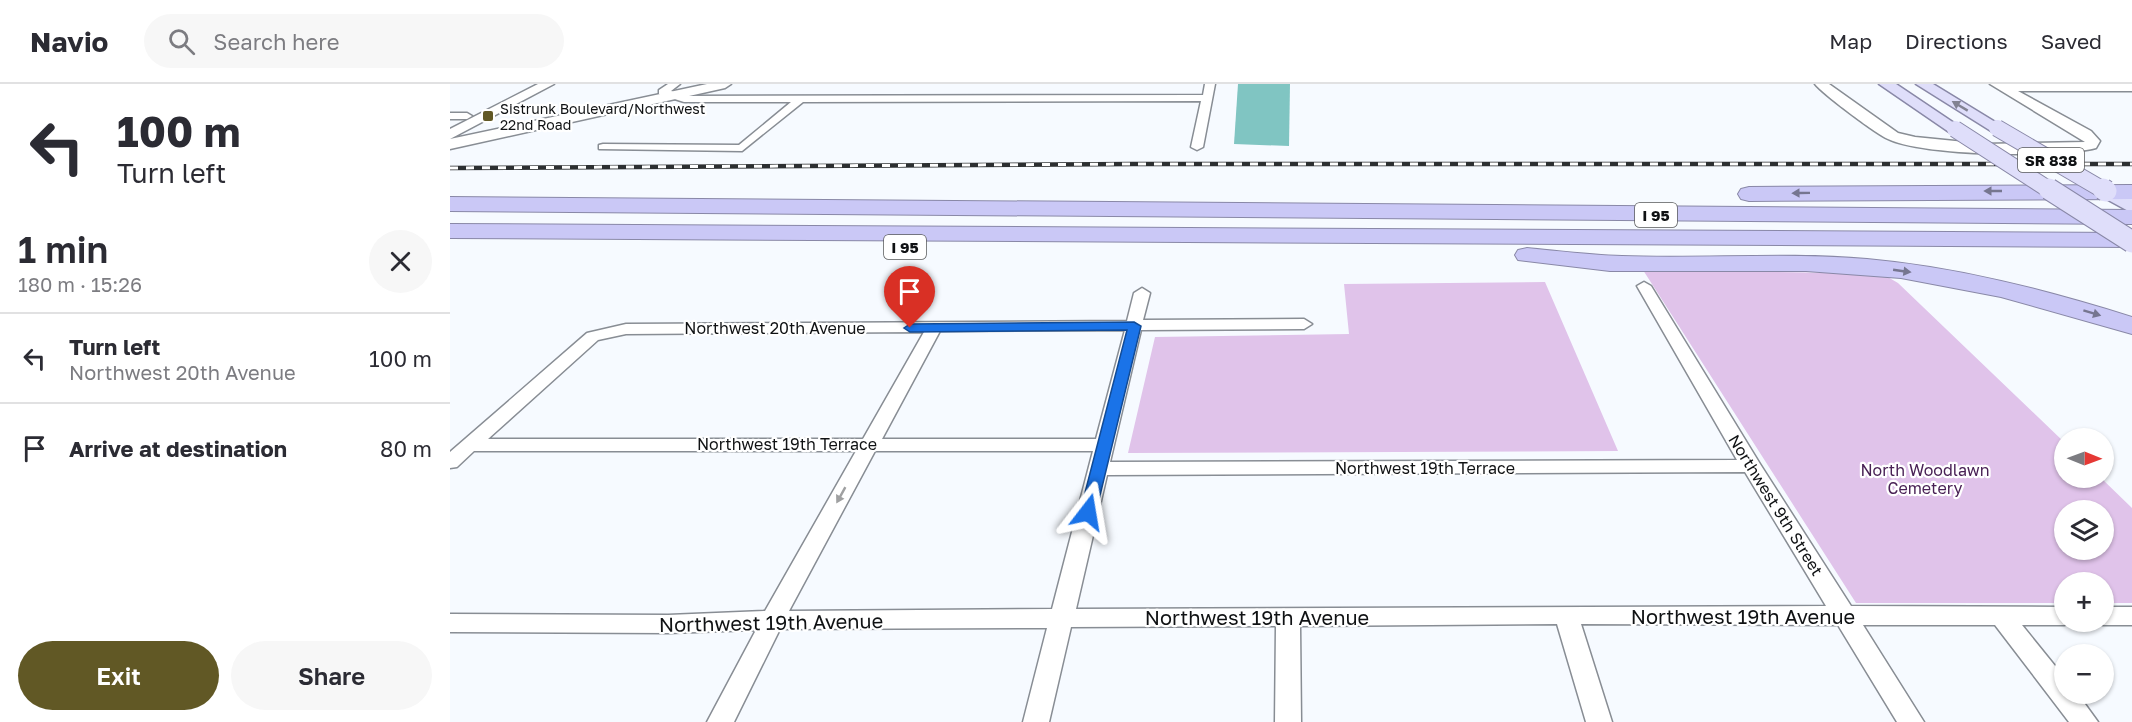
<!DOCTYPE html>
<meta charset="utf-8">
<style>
body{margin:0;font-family:"Golos Text",sans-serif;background:#f7f7f7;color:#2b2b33;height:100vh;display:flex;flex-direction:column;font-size:22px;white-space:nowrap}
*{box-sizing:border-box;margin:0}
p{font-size:20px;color:#7c7c81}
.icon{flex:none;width:33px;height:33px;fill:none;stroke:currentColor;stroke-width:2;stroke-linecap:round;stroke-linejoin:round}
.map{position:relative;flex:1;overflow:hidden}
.drawer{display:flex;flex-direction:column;background:#fff;width:450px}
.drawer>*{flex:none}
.hud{background:#fff;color:#2b2b33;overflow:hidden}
.needle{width:39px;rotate:91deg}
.fabs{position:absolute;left:1604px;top:344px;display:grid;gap:12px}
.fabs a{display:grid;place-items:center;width:60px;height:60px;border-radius:50%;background:#fff;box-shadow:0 2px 4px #0004;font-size:30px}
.pin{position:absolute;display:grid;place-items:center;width:51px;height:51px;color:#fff;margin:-62px -26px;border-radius:50% 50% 50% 0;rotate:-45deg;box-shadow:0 0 6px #0007}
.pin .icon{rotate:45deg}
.me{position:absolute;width:66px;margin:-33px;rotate:14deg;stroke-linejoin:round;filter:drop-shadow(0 0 4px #0008)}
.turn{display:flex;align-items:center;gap:21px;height:126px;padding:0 18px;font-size:27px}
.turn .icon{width:78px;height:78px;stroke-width:2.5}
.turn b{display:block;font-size:42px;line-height:51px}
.round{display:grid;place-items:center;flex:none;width:63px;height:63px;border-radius:32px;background:#f7f7f7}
.head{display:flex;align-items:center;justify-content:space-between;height:102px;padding:0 18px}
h1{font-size:36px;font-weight:600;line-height:45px}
.action{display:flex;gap:12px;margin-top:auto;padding:12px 18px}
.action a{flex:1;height:69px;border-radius:36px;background:#615825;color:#fff;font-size:24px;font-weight:600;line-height:69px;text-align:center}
.action a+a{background:#f7f7f7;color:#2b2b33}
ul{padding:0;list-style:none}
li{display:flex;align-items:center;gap:18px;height:90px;padding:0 18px;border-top:2px solid #e1e1e2}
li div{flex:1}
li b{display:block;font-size:22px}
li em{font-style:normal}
header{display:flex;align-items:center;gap:36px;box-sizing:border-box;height:84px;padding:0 30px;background:#fff;border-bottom:2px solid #e1e1e2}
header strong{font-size:28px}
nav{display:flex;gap:33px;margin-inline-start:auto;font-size:21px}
.search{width:420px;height:54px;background:#f7f7f7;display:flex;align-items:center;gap:15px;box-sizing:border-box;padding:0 21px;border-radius:33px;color:#7c7c81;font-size:22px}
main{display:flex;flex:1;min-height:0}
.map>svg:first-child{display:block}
.green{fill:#e0c3ea;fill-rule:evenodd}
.water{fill:#80c5c2}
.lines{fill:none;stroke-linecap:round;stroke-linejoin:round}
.street-casing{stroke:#888d94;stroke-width:3}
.secondary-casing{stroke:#888d94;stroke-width:3}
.primary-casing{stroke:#8988a7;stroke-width:3}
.highway-casing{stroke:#8988a7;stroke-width:2}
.street{fill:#fff;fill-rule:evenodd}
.secondary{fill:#fff;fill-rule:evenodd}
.primary{fill:#dfdefa;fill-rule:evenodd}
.highway{fill:#cac8f6;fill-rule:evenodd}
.rail-casing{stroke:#2c2f31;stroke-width:4.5}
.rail{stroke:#fff;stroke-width:3;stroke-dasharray:8;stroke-linecap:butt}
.primary-bridge-far1-casing{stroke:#8988a7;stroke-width:18;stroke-linecap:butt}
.primary-bridge-casing{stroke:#8988a7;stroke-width:23;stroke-linecap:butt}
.primary-bridge-far1{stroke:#dfdefa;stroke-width:16}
.primary-bridge{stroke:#dfdefa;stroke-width:21}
.oneway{fill:#828292}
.oneway2{fill:#767690}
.oneway3{fill:#9fa0a1}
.route{fill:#1a73e8;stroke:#114b97;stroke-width:1.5}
.poi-dot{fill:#615825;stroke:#fff;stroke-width:2}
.labels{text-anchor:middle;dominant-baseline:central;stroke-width:4.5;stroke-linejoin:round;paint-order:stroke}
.far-poi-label{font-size:14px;fill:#101214;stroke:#fff;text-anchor:start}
.shield{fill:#fff;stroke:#58595a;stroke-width:1.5}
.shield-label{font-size:15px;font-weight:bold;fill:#101214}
.street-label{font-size:16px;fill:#101214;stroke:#fff}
.park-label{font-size:16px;fill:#492155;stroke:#fff}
.near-street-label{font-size:20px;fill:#101214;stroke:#fff}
</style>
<header>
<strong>Navio</strong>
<div class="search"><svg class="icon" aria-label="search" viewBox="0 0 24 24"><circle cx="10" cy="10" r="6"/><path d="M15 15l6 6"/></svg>Search here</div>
<nav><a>Map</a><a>Directions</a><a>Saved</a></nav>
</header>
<main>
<section class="drawer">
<div class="hud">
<div class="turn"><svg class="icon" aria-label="left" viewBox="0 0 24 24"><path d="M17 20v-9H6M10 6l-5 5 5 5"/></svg><div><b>100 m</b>Turn left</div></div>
</div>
<div class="head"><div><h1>1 min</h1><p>180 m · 15:26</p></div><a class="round"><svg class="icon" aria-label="close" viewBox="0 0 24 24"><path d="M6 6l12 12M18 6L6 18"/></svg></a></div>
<ul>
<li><svg class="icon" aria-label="left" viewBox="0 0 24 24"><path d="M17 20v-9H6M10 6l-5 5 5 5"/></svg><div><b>Turn left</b><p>Northwest 20th Avenue</p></div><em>100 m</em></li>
<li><svg class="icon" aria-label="arrive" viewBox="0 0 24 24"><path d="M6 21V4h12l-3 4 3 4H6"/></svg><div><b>Arrive at destination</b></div><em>80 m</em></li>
</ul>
<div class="action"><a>Exit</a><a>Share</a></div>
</section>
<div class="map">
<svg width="1682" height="638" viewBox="0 0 1682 638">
<rect width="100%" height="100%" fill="#f6faff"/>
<path class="green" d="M1193,186l198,3 45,3 12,7 166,159v35h36l32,31v95h-29v-21h-39v21h-208zM1614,426h39v39h-39z
M1095,198l73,169 -490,2 27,-116 194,-3 -5,-50z"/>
<path class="water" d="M788,0h52l-1,62 -55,-2z"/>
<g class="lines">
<defs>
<path id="street" d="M218,0h12l-9,7 14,5 518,-1 2,-11h10l-12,63 -6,3 -6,-3 10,-46 -398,1 -61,49 -143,-2v-4l4,-1 136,1 52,-43h-107l-25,-8v-4z
M0,29h17l5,3 -5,3h-17z
M1194,198l7,4 109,178 91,142 213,1v14l8,2 -8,2h-42l42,52v16h13l21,29h-29l-74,-97h-132l61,97h-27l-59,-97 -257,-1 31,98h-26l-29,-98 -257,2 1,96h-26l1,-96 -205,1 -22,95h-26l24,-94 -267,1 -46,93h-27l49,-92 -88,3 -218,-1v-18l218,1 97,-4 91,-160h-382l-17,16 -7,1v-16l137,-119 39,-9 501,-3 7,-28 8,-5 8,5 -7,27 161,-1 8,5 -8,5 -163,1 -31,132 627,-2 -100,-174zM675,246l-29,109h-214l58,-108zM474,248l-61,107h-375l110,-99 28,-6zM425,367h218l-41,158 -263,2zM1295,388l81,134 -750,3 31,-134z
M1653,523h29v18h-29l-8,-2 8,-2z"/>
<path id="secondary" d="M88,0h16l-104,55v-10z
M257,0h24l-6,4 -275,61v-10z
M1365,0h14l69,49 17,4 70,7 100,-2 -95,-58h142v7h-114l73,40 9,10 -4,7c-38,10 -174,8 -208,-9 -13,-6 -65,-45 -73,-55z"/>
<path id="primary" d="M1429,0h17l67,45 -8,5 -6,-2z
M1466,0h17l72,44 -2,3h-12z
M1656,101l26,14v14l-33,-18 -2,-4 2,-4z"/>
<path id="highway" d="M1682,101v14l-383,2 -8,-2 -3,-5 3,-5 8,-2z
M0,113l1682,13v14l-1682,-13z
M0,140l1682,9v14l-1682,-9z
M1077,164c32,3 63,7 95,8 81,3 163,-4 245,3 90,8 179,31 265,58v17l-131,-37 -100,-19 -95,-7h-196l-92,-11 -3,-5 3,-5z"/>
</defs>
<use href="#street" class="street-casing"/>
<use href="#secondary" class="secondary-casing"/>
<use href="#primary" class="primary-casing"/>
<use href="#highway" class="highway-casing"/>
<use href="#street" class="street"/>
<use href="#secondary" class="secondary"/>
<use href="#primary" class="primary"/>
<use href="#highway" class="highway"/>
<defs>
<path id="rail" d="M0,84l683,-4h999"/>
</defs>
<use href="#rail" class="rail-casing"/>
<use href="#rail" class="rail"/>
<defs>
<path id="primary-bridge-far1" d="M1547,44l108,63
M1505,45l96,62"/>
<path id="primary-bridge" d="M1599,105l83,53
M1653,105l3,2"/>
</defs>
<use href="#primary-bridge-far1" class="primary-bridge-far1-casing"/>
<use href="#primary-bridge" class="primary-bridge-casing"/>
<use href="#primary-bridge-far1" class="primary-bridge-far1"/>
<use href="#primary-bridge" class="primary-bridge"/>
</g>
<defs><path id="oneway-solid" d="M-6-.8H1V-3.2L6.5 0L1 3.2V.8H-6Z" transform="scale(1.5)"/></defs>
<use class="oneway" href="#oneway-solid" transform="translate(1510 22) rotate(-149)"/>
<g class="oneway2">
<use href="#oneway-solid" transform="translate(1543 107) rotate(-180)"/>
<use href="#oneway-solid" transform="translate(1351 109) rotate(179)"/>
<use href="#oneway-solid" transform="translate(1452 187) rotate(8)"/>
<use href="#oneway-solid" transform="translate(1642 229) rotate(17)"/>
</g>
<use class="oneway3" href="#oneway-solid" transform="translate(391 411) rotate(119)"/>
<path class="route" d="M684,238l7,4 -45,186 -2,4h-12l-2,-4 47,-182 -217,2 -6,-4 6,-4z"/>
<rect class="poi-dot" x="32" y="26" width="12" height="12" rx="3"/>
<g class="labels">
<g class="far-poi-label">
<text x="50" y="24">Sistrunk Boulevard/Northwest<tspan x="50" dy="16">22nd Road</tspan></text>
</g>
<g class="shield">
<rect x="1568" y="64" width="66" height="24" rx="4.5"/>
<rect x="1185" y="119" width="42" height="24" rx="4.5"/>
<rect x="434" y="151" width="42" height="24" rx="4.5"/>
</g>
<g class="shield-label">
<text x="1601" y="76">SR 838</text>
<text x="1206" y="131">I 95</text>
<text x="455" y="163">I 95</text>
</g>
<g class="street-label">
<text x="325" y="244">Northwest 20th Avenue</text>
<text x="337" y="360">Northwest 19th Terrace</text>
<text x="975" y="384">Northwest 19th Terrace</text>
<text transform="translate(1326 421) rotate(58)">Northwest 9th Street</text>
</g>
<g class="park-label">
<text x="1475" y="386">North Woodlawn<tspan x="1475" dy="18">Cemetery</tspan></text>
</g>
<g class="near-street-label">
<text x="1293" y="532">Northwest 19th Avenue</text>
<text x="807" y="533">Northwest 19th Avenue</text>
<text transform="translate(321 538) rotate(-1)">Northwest 19th Avenue</text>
</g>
</g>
</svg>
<div class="fabs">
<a><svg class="needle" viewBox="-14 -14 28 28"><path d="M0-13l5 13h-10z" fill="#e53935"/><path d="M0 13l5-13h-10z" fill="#7c7c81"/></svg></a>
<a><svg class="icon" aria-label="layers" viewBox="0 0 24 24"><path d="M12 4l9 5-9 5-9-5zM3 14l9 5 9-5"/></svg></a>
<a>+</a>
<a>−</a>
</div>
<div class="pin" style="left:460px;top:244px;background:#d93025"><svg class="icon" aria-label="arrive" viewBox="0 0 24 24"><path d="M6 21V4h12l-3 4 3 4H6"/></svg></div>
<svg class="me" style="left:638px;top:428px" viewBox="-20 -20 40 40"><path d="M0-17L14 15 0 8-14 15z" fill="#1a73e8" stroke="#fff" stroke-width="4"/></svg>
</div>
</main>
